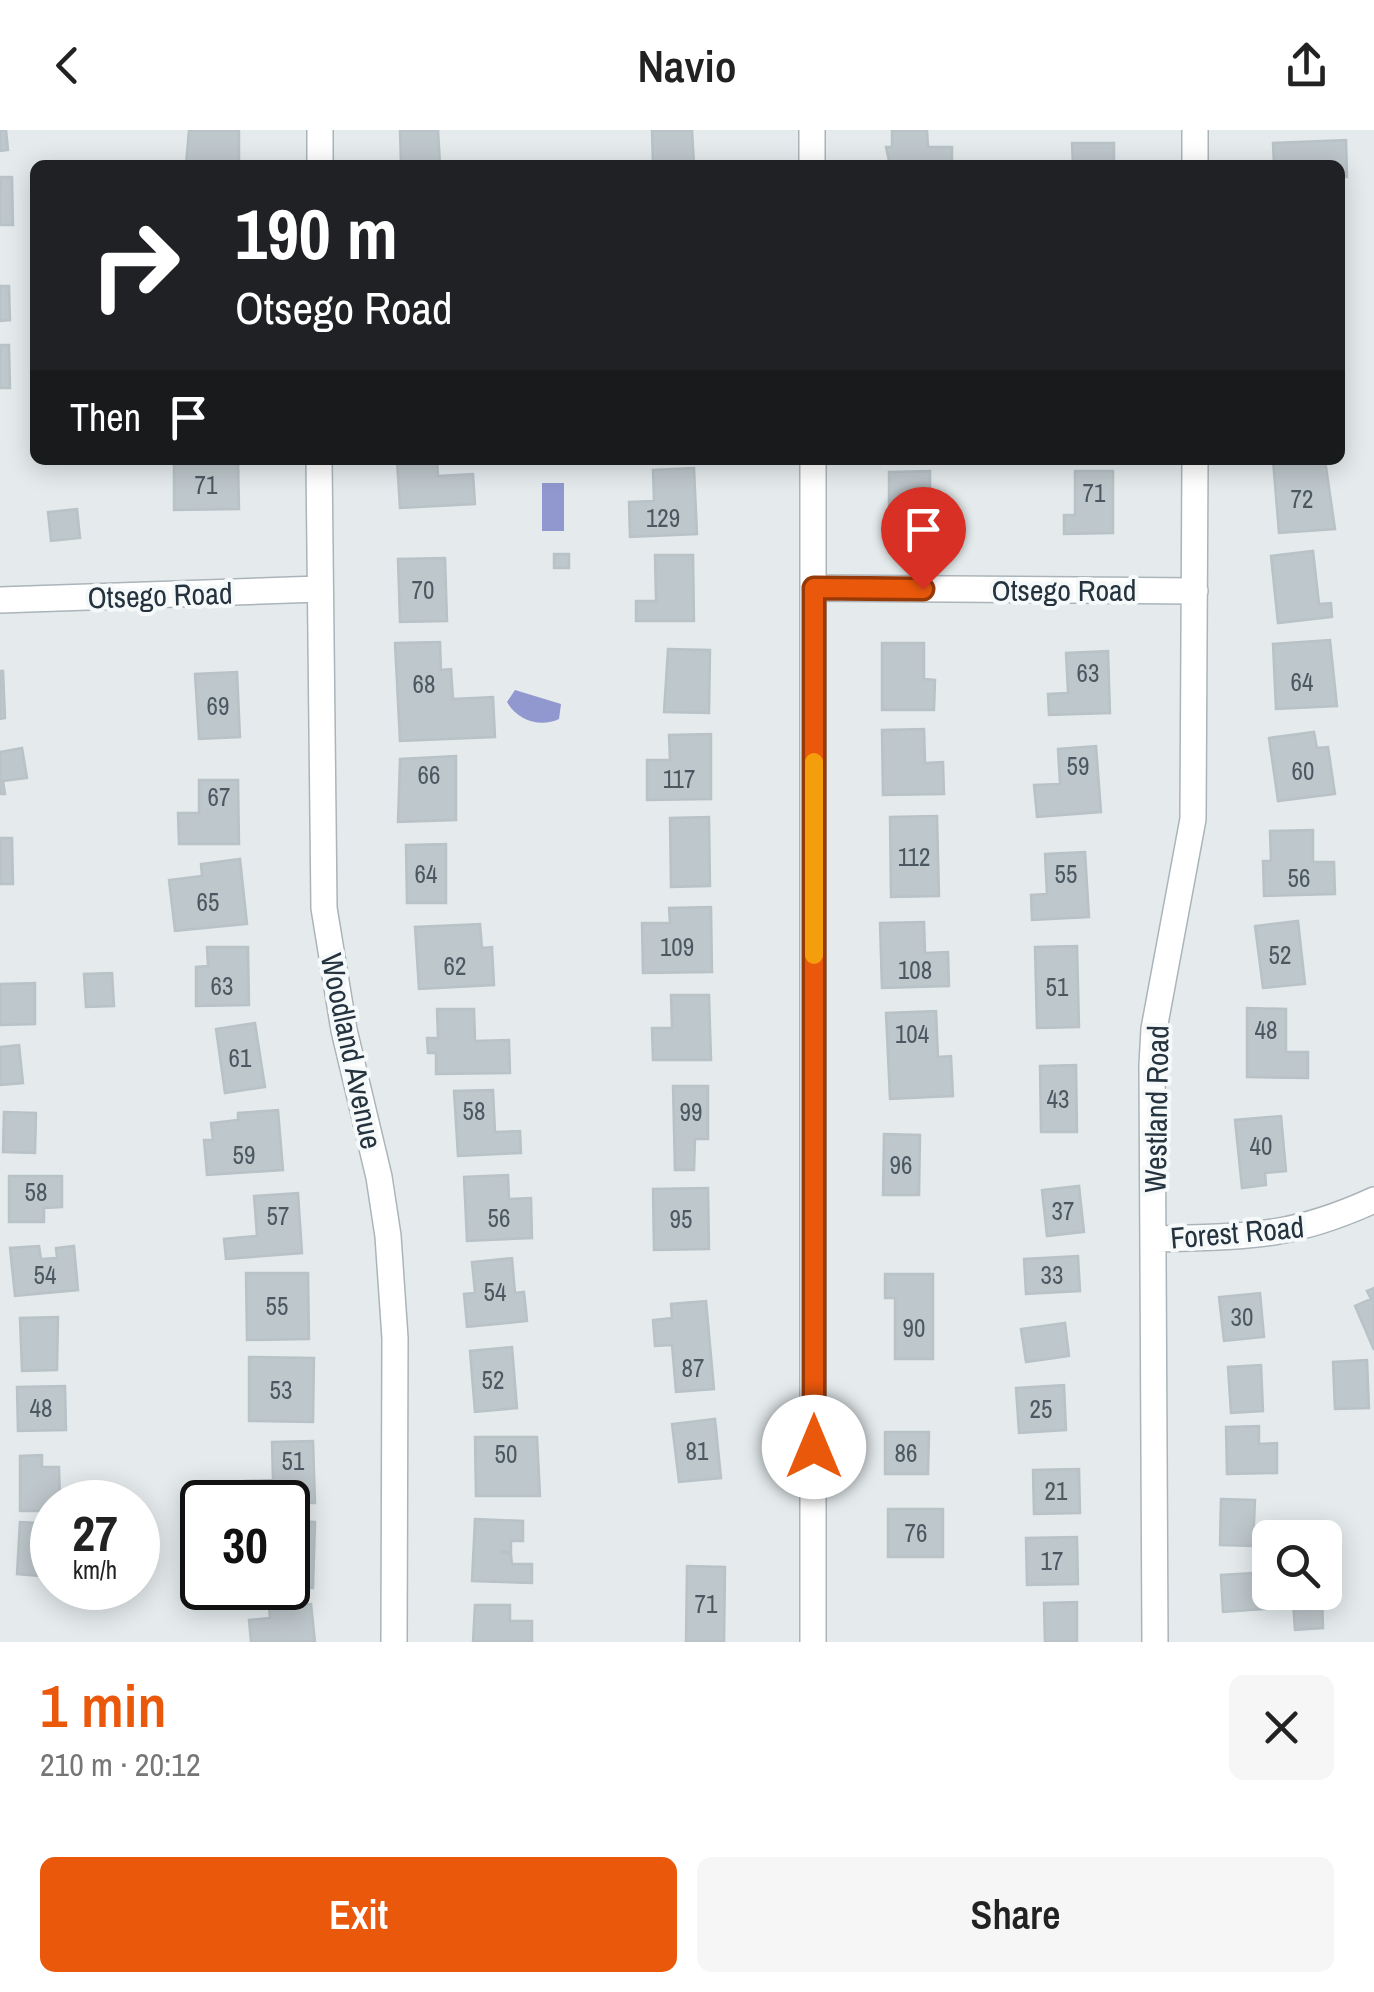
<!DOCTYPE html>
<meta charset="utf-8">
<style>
body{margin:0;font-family:"Archivo Narrow",sans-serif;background:#f6f6f6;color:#222;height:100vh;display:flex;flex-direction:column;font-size:38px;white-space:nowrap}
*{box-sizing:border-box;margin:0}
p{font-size:32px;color:#767676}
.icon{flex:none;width:55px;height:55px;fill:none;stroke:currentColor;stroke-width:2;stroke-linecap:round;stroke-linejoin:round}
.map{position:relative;height:1512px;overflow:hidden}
.drawer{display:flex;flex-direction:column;background:#fff;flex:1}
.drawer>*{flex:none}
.guide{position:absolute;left:30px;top:30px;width:1315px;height:305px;border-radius:15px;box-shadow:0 5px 25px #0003;background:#202124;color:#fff;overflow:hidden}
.fabs{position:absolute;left:1252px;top:1390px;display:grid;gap:20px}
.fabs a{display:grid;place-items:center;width:90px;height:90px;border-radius:15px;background:#fff;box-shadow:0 5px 25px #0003;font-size:50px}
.speed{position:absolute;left:30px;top:1350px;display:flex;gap:20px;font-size:50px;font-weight:700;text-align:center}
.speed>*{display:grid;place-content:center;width:130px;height:130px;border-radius:50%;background:#fff;box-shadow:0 5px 25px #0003;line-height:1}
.speed small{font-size:25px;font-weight:400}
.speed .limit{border:5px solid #111;border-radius:15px;background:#fff;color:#111}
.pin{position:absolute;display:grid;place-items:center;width:85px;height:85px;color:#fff;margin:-102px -42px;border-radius:50% 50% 50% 0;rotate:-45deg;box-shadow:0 0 10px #0007}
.pin .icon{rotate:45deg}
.me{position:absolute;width:110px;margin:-55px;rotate:0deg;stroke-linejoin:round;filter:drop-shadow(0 0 8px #0008)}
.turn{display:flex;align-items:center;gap:35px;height:210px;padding:0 40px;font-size:45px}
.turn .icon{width:130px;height:130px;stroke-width:2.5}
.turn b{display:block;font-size:70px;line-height:85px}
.then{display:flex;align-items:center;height:95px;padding:0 40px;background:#0003;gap:20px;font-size:38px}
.round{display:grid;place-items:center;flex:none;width:105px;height:105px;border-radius:15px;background:#f6f6f6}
.summary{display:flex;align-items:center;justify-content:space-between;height:170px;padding:0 40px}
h1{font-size:60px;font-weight:600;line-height:75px;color:#ea580c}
.button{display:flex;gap:20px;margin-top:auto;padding:20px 40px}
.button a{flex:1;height:115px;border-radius:15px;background:#ea580c;color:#fff;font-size:40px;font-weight:600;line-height:115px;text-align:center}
.button a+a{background:#f6f6f6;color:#222}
header{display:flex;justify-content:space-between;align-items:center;height:130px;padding:0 40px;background:#fff;font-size:45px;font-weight:600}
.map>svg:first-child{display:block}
.water{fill:#9198cf}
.building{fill:#bec7cb;stroke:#b8c2c7;stroke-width:2.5}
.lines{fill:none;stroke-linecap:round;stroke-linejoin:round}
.street-casing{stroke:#abb4b9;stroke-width:28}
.street{stroke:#fff;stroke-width:25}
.route-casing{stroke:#983908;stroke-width:25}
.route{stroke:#ea580c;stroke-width:18}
.slow{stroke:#f59e0b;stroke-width:18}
.labels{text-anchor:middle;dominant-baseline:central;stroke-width:8;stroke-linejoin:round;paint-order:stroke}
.number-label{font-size:25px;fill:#4b5862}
.street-label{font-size:30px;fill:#25333f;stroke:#f6f9fa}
</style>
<header><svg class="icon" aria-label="back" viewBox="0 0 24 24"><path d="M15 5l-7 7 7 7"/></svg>Navio<svg class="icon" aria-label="share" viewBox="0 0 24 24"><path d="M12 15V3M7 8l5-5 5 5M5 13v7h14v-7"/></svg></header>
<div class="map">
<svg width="1374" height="1512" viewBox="0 0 1374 1512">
<rect width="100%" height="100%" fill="#e5ebed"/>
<path class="water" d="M542,353h22v48h-22z
M515,560l46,14 -2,15c-19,9 -42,1 -52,-17z"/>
<path class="building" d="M0,0h6l2,20 -8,1z
M189,0h50v35h-53z
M400,0h38l2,35h-39z
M652,0h40l2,35h-41z
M892,0h35l1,17h24v18h-62l-4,-18h6z
M1346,10l1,37h-7v-12h-66l-1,-22z
M1072,13h42v22h-41z
M0,47h12l1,48h-13z
M0,156h9l1,34 -10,1z
M0,215h9l1,43h-10z
M174,330h64l1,49 -65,1z
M397,330h40l1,16 35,-2 2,30 -75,4z
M1273,330h52l10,69 -56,4z
M694,338l3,66 -67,3 -1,-35 25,-1 -1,-31z
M930,341v31h22v34l-63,-4v-60z
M1075,341h38v62l-49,1v-19h11z
M77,379l3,29 -29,3 -3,-29z
M1313,421l6,53 12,-1 1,14 -54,6 -7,-67z
M554,424h15v14h-15z
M655,425h38l1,66h-58v-20h20z
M445,428l2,63 -47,1 -2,-63z
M1330,510l7,66 -61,3 -3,-65z
M440,512l1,28 10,-1 2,30 40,-2 2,40 -95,4 -5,-98z
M882,513h42v36l11,1 -1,30h-52z
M668,519l42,1 -1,63 -45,-1z
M1108,521l2,62 -61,2 -1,-21 20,-1 -2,-40z
M0,541h3l2,47 -5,1z
M237,542l3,65 -41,2 -4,-65z
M924,599l1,34 18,-1 1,32 -61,1 -1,-65z
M1314,602l3,16 11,-1 7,47 -57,7 -9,-63z
M711,604v65l-64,1v-40h23l-1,-25z
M1096,616l5,66 -64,5 -3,-32 26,-1 -2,-35z
M22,618l5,30 -24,3 2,13h-5v-42z
M456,626v64l-58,2 2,-63z
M199,650h39l1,64h-60l-1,-31h21z
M937,686l2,80 -48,1 -1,-80z
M709,687l1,69 -39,1 -1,-69z
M1313,700v32h21l1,32 -71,2 -1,-35h8l-1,-30z
M0,708h12l1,46h-13z
M446,714v59h-39l-1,-58z
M1085,722l4,65 -57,3 -1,-25 16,-1 -2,-40z
M240,729l7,65 -72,7 -6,-51 33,-4 -1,-12z
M711,777l1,65 -69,1 -1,-50h28l-1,-15z
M1298,791l7,63 -42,4 -8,-62z
M924,792l1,31 23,-1 1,34 -67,2 -2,-65z
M480,794l2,24 10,-1 2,38 -75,4 -4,-62z
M1077,816l2,81 -42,1 -2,-81z
M207,817h41l1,58 -53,1v-39l12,-1z
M112,843l2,33 -28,1 -2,-33z
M35,853v41l-35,1v-41z
M671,865h38l2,65h-58l-1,-32h20z
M1247,878l39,1v43h22v26l-61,-1z
M437,879h37l1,32 34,-1 1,33 -74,1v-21h-8l-1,-15h11z
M936,881l2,46 13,-1 2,40 -63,3 -4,-86z
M255,893l10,64 -40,6 -9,-64z
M19,915l4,38 -23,2v-38z
M1076,935l1,67h-36l-1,-66z
M673,956h35v53h-13l-1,31h-19z
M493,960l2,42 25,-1 1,22 -63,3 -4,-65z
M278,980l5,60 -76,5 -3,-35h9l-2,-17 27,-3v-7z
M4,982l32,1 -1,40 -32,-1z
M1281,986l5,55 -21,2 1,12 -24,3 -7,-68z
M884,1004l36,1 -1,60h-36z
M508,1045l1,24 22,-1 1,40 -65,3 -3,-64z
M9,1046h53v31l-18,1v14h-35z
M1079,1056l5,46 -37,4 -5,-46z
M708,1058l1,61 -55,1 -1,-61z
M298,1063l4,60 -76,6 -2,-20 33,-3 -3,-40z
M39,1116l2,13 16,-1 -1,-10 18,-2 4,44 -63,6 -5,-48z
M1078,1126l2,35 -54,3 -2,-35z
M512,1128l3,35 9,-1 3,29 -60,6 -3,-33 11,-1 -3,-31z
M246,1143h62l1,66 -62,1z
M885,1144h48v85h-38v-61h-10z
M1374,1158v62l-19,-44 16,-7 -4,-8z
M1260,1163l4,44 -40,4 -5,-44z
M706,1171l8,88 -38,3 -4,-47 -17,1 -2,-26 19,-2 -1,-14z
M58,1187l-1,53 -35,1 -2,-53z
M1065,1193l4,33 -43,6 -5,-33z
M512,1217l5,61 -42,4 -5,-61z
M249,1227l65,1 -1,64 -64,-1z
M1367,1230l2,48 -34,1 -2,-47z
M1261,1235l2,46 -32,2 -3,-46z
M1064,1255l2,45 -47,3 -3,-45z
M65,1256l1,44 -48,1 -1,-44z
M715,1289l6,59 -42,4 -7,-58z
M1259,1296v18l18,-1v30l-50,1 -1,-47z
M885,1302h44l-1,42h-43z
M475,1307h62l3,59h-64z
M313,1311l2,62 -70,-1v-21l28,-1 -1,-38z
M42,1325v12h17l1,35h-8v9h-32v-55z
M1079,1339l1,44 -46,1 -1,-44z
M1221,1369l34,1 -2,46 -33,-1z
M888,1379h55v48h-55z
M475,1389l48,2v20h-12v11h-10l10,2 1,10h20v19l-60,-2z
M288,1391l27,1 -2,66 -25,-1z
M20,1392l32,2v53l-35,-3z
M1077,1407l1,47 -51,1 -1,-47z
M687,1436l38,1 -1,75h-38z
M1270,1442v20h10l1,16 -58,4 -2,-37z
M1322,1470l1,28 -28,2 -2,-28z
M1077,1472v40h-32l-1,-39z
M311,1474l4,38h-64l-2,-22 21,-2 -1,-10z
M475,1475h35v16h22v21h-59z"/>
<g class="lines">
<defs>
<path id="street" d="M812,0v35
M1195,0v35
M320,35v-35
M319,330l5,448 20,122 35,147 9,59 7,102 -1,304
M814,458l381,3
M0,470l319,-11
M1155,1109c90,-3 134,0 219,-39
M813,1512v-1182
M1155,1512l-3,-577 2,-36 39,-210 2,-359"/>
</defs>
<use href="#street" class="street-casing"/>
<use href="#street" class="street"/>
</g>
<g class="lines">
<defs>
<path id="route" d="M814,1317v-859l109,1"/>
</defs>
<use href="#route" class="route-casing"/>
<use href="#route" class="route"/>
<path class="slow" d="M814,632v193"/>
</g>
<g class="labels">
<g class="number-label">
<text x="206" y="355">71</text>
<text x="1094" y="363">71</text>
<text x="1302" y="369">72</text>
<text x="663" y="388">129</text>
<text x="423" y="460">70</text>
<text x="1088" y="543">63</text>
<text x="1302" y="552">64</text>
<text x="424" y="554">68</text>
<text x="218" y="576">69</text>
<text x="1078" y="636">59</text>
<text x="1303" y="641">60</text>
<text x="429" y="645">66</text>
<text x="679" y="649">117</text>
<text x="219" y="667">67</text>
<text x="914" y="727">112</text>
<text x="426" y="744">64</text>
<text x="1066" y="744">55</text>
<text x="1299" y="748">56</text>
<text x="208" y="772">65</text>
<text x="677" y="817">109</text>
<text x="1280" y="825">52</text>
<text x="455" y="836">62</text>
<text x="915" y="840">108</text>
<text x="222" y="856">63</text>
<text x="1057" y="857">51</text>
<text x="1266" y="900">48</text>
<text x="912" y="904">104</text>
<text x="240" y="928">61</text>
<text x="1058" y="969">43</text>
<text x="474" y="981">58</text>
<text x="691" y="982">99</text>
<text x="1261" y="1016">40</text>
<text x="244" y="1025">59</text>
<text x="901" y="1035">96</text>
<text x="36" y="1062">58</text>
<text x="1063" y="1081">37</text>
<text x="278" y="1086">57</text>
<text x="499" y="1088">56</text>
<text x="681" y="1089">95</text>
<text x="45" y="1145">54</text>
<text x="1052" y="1145">33</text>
<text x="495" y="1162">54</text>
<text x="277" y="1176">55</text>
<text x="1242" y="1187">30</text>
<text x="914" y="1198">90</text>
<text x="693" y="1238">87</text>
<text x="493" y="1250">52</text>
<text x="281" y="1260">53</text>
<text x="41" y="1278">48</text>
<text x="1041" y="1279">25</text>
<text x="697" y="1321">81</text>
<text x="906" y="1323">86</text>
<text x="506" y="1324">50</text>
<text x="293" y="1331">51</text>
<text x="1056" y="1361">21</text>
<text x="916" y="1403">76</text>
<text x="1052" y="1431">17</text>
<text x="706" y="1474">71</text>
</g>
<g class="street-label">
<text x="1064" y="460">Otsego Road</text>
<text transform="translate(160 465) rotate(-2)">Otsego Road</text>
<text transform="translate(352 921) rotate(78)">Woodland Avenue</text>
<text transform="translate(1156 979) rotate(-89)">Westland Road</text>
<text transform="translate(1237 1102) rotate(-5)">Forest Road</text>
</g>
</g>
</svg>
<div class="fabs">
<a><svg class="icon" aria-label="search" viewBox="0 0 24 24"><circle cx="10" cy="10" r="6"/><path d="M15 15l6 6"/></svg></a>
</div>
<div class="speed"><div>27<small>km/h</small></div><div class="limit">30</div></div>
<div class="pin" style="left:923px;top:459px;background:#d93025"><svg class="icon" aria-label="arrive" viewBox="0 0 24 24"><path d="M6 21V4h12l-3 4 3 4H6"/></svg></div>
<svg class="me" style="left:814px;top:1317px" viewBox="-20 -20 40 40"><circle r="19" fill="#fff"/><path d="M0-13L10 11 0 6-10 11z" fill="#ea580c"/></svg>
<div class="guide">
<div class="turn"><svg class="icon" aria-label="right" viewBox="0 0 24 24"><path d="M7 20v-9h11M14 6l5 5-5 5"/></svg><div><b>190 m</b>Otsego Road</div></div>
<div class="then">Then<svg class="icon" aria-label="arrive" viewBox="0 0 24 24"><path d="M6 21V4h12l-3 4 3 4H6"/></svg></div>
</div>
</div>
<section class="drawer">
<div class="summary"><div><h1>1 min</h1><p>210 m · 20:12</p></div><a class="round"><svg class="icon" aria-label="close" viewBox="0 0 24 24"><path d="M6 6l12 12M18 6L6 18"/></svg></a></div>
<div class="button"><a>Exit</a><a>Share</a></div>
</section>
